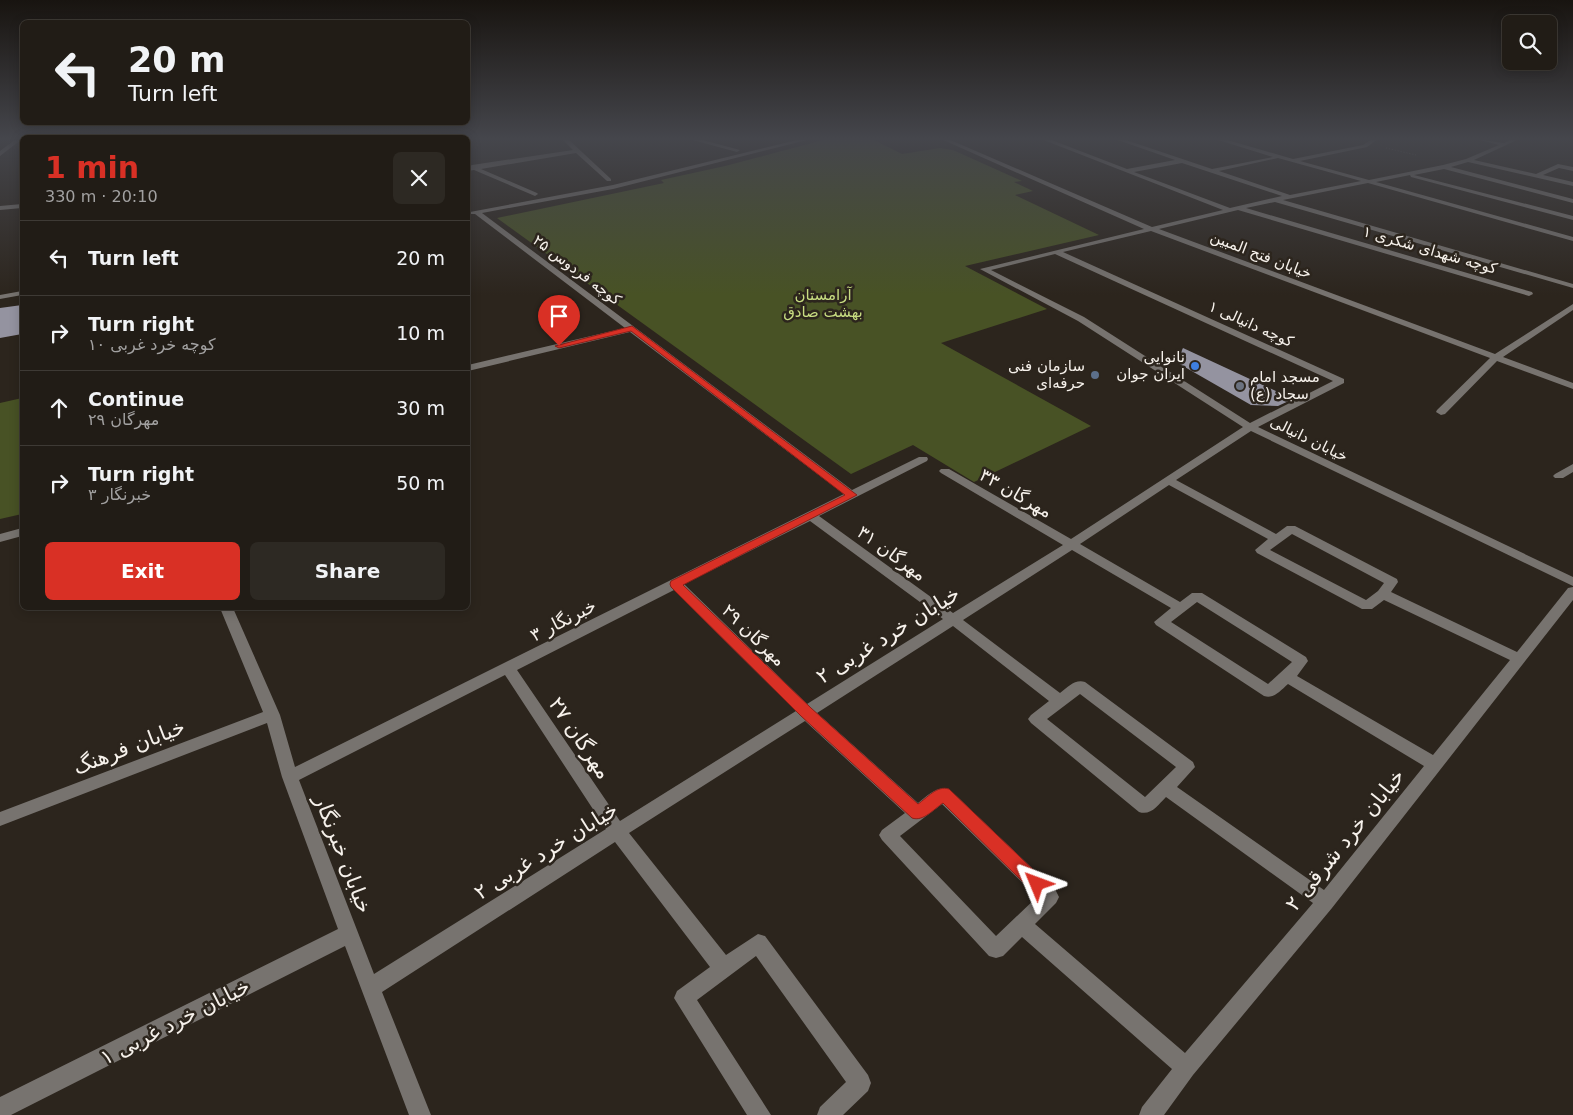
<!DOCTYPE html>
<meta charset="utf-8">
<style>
body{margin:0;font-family:"DejaVu Sans",Vazirmatn,sans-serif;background:#2d2923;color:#f1f3f6;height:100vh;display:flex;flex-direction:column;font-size:19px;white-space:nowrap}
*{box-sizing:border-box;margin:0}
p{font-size:16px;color:#a2a1a1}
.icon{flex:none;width:28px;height:28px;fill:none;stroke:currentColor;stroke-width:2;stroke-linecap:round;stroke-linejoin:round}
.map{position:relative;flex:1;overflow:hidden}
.details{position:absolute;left:20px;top:135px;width:450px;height:475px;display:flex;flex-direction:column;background:#211c16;border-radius:8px;box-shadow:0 2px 12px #0003,0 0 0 1px #3e3a35}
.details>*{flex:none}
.guide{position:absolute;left:20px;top:20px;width:450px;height:105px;border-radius:8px;box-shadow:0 2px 12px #0003,0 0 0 1px #3e3a35;background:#211c16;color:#f1f3f6;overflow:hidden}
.fabs{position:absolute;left:1502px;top:15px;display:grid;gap:10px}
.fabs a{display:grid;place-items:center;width:55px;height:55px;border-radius:8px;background:#211c16;box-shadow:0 2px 12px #0003,0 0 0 1px #3e3a35;font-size:25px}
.pin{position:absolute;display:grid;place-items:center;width:42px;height:42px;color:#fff;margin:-51px -21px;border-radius:50% 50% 50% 0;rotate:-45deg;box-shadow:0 0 5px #0007}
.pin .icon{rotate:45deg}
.me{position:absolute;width:55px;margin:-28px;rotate:314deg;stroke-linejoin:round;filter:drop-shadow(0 0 4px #0008)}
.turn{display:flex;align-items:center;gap:18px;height:105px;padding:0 25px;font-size:22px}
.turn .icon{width:65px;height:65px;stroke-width:2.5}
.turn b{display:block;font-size:35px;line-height:42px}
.round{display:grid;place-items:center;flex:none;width:52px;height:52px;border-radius:8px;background:#2d2923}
.head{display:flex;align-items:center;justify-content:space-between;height:85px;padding:0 25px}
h1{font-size:30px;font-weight:600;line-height:38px;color:#d93025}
.action{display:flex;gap:10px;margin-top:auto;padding:10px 25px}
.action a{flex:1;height:58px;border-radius:8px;background:#d93025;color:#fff;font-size:20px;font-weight:600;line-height:58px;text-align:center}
.action a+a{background:#2d2923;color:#f1f3f6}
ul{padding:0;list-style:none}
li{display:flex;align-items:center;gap:15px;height:75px;padding:0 25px;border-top:1px solid #3e3a35}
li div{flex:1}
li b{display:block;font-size:19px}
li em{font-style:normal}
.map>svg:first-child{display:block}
.green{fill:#485225}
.building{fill:#9493a0}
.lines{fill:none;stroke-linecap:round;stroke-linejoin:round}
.path{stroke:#6b655d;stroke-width:1;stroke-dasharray:1 2;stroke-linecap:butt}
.minor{fill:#77736f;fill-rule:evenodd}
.route{fill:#d93025;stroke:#8d1f18}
.shop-dot{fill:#3f7fe0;stroke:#2c251d;stroke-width:2}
.service-dot{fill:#5c6f8a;stroke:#2c251d;stroke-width:2}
.worship-dot{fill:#6b7280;stroke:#2c251d;stroke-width:2}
.labels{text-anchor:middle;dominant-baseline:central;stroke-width:5;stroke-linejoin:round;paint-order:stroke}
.far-street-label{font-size:15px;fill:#f6f1eb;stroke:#2c251d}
.far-park-label{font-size:15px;fill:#c7dc81;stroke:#2c251d}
.far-poi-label{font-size:15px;fill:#f6f1eb;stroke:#2c251d;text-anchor:end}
.street-label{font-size:18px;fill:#f6f1eb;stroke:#2c251d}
.near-street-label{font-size:21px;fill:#f6f1eb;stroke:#2c251d}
</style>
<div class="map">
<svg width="1573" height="1115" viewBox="0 0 1573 1115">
<rect width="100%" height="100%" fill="#2c251d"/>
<path class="green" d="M827,139h45l30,15 38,-6 13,2 69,31 -8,1 19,9 -18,4 84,40 -134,31 82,43 -106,34 150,83 -117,56 -61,-37 -62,29 -354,-256 167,-35 -3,-3 64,-14z
M22,398v116l-22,5v-116z"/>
<path class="building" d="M22,305v29l-22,4v-30z
M1183,348l110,51 -15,7 -27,-1 -75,-43z"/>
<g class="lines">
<path class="path" d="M1386,148l30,7"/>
<path class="minor" d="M16,139h6l-22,17v-5z
M468,139h9l-9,3z
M562,139h6l43,40v2h-4l-31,-28 -95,16 56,24 1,1 -3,2 -61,-26 -6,1v-4l4,-2 101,-15z
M689,139h10l41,11 -3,2z
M801,139h10l-198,50 -131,24 370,277 67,-33h8l1,2 -1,2 -108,55 134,97 110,-68 -122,-72 -2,-2 2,-2h8l122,70 172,-112 -165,-106 -98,-52 164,-40 -203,-90h7l204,88 71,-17 -182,-71h8l78,30 48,-9 -60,-21h8l89,30 61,-12 -58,-18h9l69,20 70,-14 9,-6h6l-11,8 -67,14 69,19 74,-15 23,-6 33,-14 -23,-6 28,4 8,-4h7l-45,21 62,14 22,-10 15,3v4l-14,-3 -16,7 30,7v4l-105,-24 -17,5 122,32v4l-129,-34 -30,6 159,41v4l-162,-43 -1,-2 -34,7 197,55v4l-205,-58 -85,17 290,84v4l-298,-86 -29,6 286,84 1,2 -4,2 -291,-86 -79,19 336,125 78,-50v6l-70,47 70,26v6l-76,-28 -52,53 -4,1 -5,-3 1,-2 53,-52 -339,-127 -88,21 281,127v4l-86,44 315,150v9l-322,-155 -75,49 100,54 11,-8h8l102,53 1,3 -7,10 126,60 51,-64 5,-1v13l-241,308 -139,167 -29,40h-25l3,-8 30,-38 -150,-132 -19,19 -7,2 -7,-2 -107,-116 -3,-5 3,-5 23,-17 -100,-92 -176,112 97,122 32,-21 7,2 103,139 3,8 -3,8 -25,24h-26l3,-8 26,-25 -90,-126 -59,44 74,115h-24l-73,-117 3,-7 33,-24 -95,-125 -233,150 49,123h-22l-64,-169 -334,169h-11v-18l338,-168 -56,-152 -15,-54 -267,103v-14l263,-100 -43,-104h13l47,107 15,52 549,-273 -214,-162 -162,39v-6l157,-37 -150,-114h-5v-2l143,-27zM1278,158l83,23 -71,14 -71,-24zM1182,163l100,33 -52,12 -96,-36zM1055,254l278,127 -83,42 -166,-106 -93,-47zM1169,485l99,54 -13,11 2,3 105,56h10l12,-9 126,60 -77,95 -136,-79 11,-15 -2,-4 -104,-64h-10l-12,9 -100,-58zM810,521l133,98 -136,85 -123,-120zM1292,534l92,49 -6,8 -12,9 -96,-50zM1072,550l99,58 -17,14 2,3 108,71c10,3 16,-5 24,-12l136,82 -100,124 -147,-103 18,-20 -2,-5 -108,-80c-10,-3 -17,5 -25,11l-97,-73zM674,590l122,121 -176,110 -103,-151zM1197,602l95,60 -24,22 -97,-62zM953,626l96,75 -18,14 -3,4 3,4 108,89c12,4 19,-7 27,-15l147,106 -128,150 -150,-129 21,-21 3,-6 -3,-6 -107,-102c-12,-4 -22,7 -31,14l-101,-90zM505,675l101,154 -232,145 -75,-194zM1080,694l96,73 -31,30 -98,-78zM942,804l95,93 -41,39 -96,-100z
M22,204v4l-22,2v-4z
M22,291v4l-22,4v-4z
M1573,464v8l-10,6h-8l-2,-2 2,-2z
M22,528v8l-22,6v-8z"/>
</g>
<linearGradient id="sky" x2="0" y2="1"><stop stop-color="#181410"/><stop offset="0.47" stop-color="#45464c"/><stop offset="1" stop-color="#45464c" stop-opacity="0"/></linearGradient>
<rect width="1573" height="295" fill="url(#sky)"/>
<path class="route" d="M632,326l225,169 -174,90 128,123 107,96c9,-6 19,-19 31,-15l94,90 2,5 -2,6 -6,2 -6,-2 -88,-87c-9,6 -20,19 -31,15l-111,-102 -130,-129 -1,-3 1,-3 174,-86 -214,-164 -72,17 -4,-2z"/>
<circle class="shop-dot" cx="1195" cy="366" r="5"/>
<circle class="service-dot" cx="1095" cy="375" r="5"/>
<circle class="worship-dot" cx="1240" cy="386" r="5"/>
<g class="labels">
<g class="far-street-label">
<text transform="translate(1430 250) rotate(16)">کوچه شهدای شکری ۱</text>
<text transform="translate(1261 255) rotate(21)">خیابان فتح المبین</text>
<text transform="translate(577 270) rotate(37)">کوچه فردوس ۲۵</text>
<text transform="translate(1251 324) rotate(24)">کوچه دانیالی ۱</text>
<text transform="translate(1309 439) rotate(26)">خیابان دانیالی</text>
</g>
<g class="far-park-label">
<text x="823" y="295">آرامستان<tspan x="823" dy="17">بهشت صادق</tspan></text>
</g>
<g class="far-poi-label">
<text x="1185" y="357">نانوایی<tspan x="1185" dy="17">ایران جوان</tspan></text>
<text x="1085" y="366">سازمان فنی<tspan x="1085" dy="17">حرفه‌ای</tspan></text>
<text x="1250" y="377" text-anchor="start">مسجد امام<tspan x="1250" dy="17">سجاد (ع)</tspan></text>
</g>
<g class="street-label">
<text transform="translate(1016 493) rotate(30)">مهرگان ۳۳</text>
<text transform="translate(892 553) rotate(36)">مهرگان ۳۱</text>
<text transform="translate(563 620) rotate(-27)">خبرنگار ۳</text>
<text transform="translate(754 635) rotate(44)">مهرگان ۲۹</text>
</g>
<g class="near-street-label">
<text transform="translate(888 635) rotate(-32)">خیابان خرد غربی ۲</text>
<text transform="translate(580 738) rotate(56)">مهرگان ۲۷</text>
<text transform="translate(129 747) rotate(-21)">خیابان فرهنگ</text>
<text transform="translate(1345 840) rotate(-51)">خیابان خرد شرقی ۲</text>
<text transform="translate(546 851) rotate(-32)">خیابان خرد غربی ۲</text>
<text transform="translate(343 854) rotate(69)">خیابان خبرنگار</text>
<text transform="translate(175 1022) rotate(-27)">خیابان خرد غربی ۱</text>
</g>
</g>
</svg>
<div class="fabs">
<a><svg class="icon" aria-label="search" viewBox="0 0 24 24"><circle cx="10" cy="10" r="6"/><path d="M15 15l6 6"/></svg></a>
</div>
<div class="pin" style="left:559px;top:346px;background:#d93025"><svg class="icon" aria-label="arrive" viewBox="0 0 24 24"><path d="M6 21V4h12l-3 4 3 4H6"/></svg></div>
<svg class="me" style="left:1037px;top:884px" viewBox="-20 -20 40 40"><path d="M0-17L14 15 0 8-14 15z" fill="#d93025" stroke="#fff" stroke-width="4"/></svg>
<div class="guide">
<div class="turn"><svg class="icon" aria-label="left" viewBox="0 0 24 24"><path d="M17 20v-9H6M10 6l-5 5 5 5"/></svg><div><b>20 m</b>Turn left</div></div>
</div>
<section class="details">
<div class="head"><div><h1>1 min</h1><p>330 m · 20:10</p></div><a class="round"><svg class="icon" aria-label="close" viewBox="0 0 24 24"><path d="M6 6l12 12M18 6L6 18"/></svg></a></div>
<ul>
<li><svg class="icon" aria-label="left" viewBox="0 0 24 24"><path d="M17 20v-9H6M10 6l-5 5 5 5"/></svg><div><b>Turn left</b></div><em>20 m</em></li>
<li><svg class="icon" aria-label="right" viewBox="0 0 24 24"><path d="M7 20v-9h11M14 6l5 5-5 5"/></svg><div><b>Turn right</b><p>کوچه خرد غربی ۱۰</p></div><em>10 m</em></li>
<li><svg class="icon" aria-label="ahead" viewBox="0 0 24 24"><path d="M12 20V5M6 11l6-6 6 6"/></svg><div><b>Continue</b><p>مهرگان ۲۹</p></div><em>30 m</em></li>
<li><svg class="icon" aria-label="right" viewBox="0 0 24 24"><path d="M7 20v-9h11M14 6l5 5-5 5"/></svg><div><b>Turn right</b><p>خبرنگار ۳</p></div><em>50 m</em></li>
</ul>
<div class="action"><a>Exit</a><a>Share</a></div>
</section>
</div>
